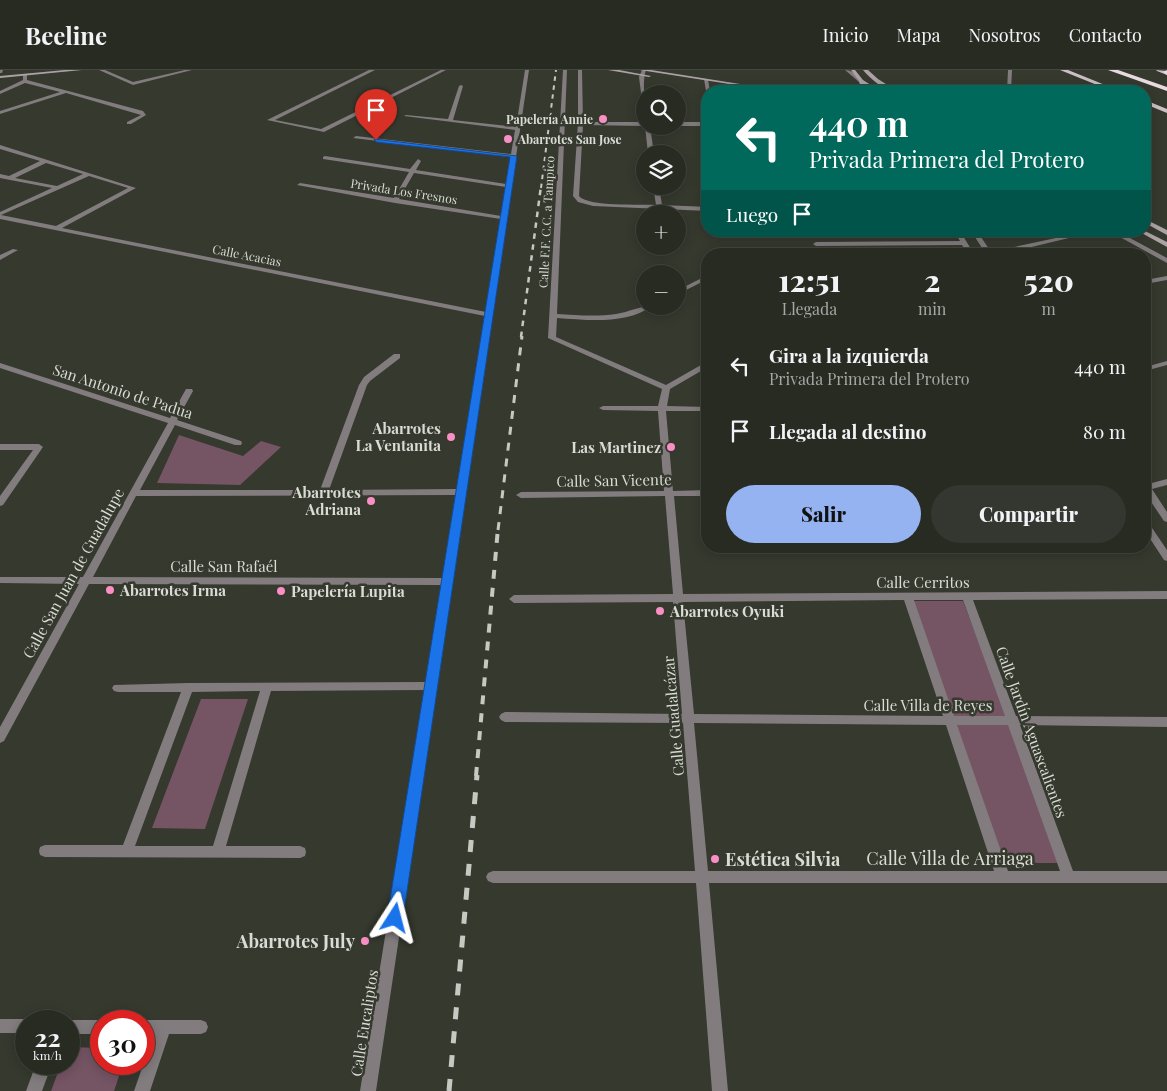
<!DOCTYPE html>
<html lang="es">
<meta charset="utf-8">
<style>
body{margin:0;font-family:"Playfair Display",serif;background:#34372f;color:#f1f3f6;height:100vh;display:flex;flex-direction:column;font-size:19px;white-space:nowrap}
*{box-sizing:border-box;margin:0}
p{font-size:16px;color:#a5a7a5}
.icon{flex:none;width:28px;height:28px;fill:none;stroke:currentColor;stroke-width:2;stroke-linecap:round;stroke-linejoin:round}
.map{position:relative;flex:1;overflow:hidden}
.panel{position:absolute;left:701px;top:178px;width:450px;height:305px;display:flex;flex-direction:column;background:#282b22;border-radius:20px;box-shadow:0 2px 12px #0003,0 0 0 1px #444740}
.panel>*{flex:none}
.banner{position:absolute;left:701px;top:15px;width:450px;height:152px;border-radius:20px;box-shadow:0 2px 12px #0003,0 0 0 1px #444740;background:#00695c;color:#fff;overflow:hidden}
.tools{position:absolute;left:636px;top:15px;display:grid;gap:10px}
.tools a{display:grid;place-items:center;width:50px;height:50px;border-radius:50%;background:#282b22;box-shadow:0 2px 12px #0003,0 0 0 1px #444740;font-size:25px}
.speed{position:absolute;left:15px;top:940px;display:flex;gap:10px;font-size:25px;font-weight:700;text-align:center}
.speed>*{display:grid;place-content:center;width:65px;height:65px;border-radius:50%;background:#282b22;box-shadow:0 2px 12px #0003,0 0 0 1px #444740;line-height:1}
.speed small{font-size:12px;font-weight:400}
.speed .limit{border:8px solid #d22;background:#fff;color:#111}
.pin{position:absolute;display:grid;place-items:center;width:42px;height:42px;color:#fff;margin:-51px -21px;border-radius:50% 50% 50% 0;rotate:-45deg;box-shadow:0 0 5px #0007}
.pin .icon{rotate:45deg}
.me{position:absolute;width:55px;margin:-28px;rotate:9deg;stroke-linejoin:round;filter:drop-shadow(0 0 4px #0008)}
.turn{display:flex;align-items:center;gap:18px;height:105px;padding:0 25px;font-size:22px}
.turn .icon{width:65px;height:65px;stroke-width:2.5}
.turn b{display:block;font-size:35px;line-height:42px}
.then{display:flex;align-items:center;height:48px;padding:0 25px;background:#0003;gap:10px;font-size:19px}
.eta{display:flex;justify-content:space-evenly;align-items:center;height:85px;text-align:center}
.eta b{font-size:30px;font-weight:800;line-height:35px}
.primary-button{display:flex;gap:10px;margin-top:auto;padding:10px 25px}
.primary-button a{flex:1;height:58px;border-radius:30px;background:#95b2f1;color:#111;font-size:20px;font-weight:800;line-height:58px;text-align:center}
.primary-button a+a{background:#34372f;color:#f1f3f6}
ul{padding:0;list-style:none}
li{display:flex;align-items:center;gap:15px;height:65px;padding:0 25px}
li div{flex:1}
li b{display:block;font-size:19px}
li em{font-style:normal}
header{display:flex;align-items:center;gap:30px;box-sizing:border-box;height:70px;padding:0 25px;background:#282b22;border-bottom:1px solid #444740}
header strong{font-size:24px}
nav{display:flex;gap:28px;margin-inline-start:auto;font-size:18px}
.map>svg:first-child{display:block}
.green{fill:#755464}
.lines{fill:none;stroke-linecap:round;stroke-linejoin:round}
.lane{fill:#827c7e;fill-rule:evenodd}
.street{fill:#827c7e;fill-rule:evenodd}
.secondary{fill:#aca2a6;fill-rule:evenodd}
.primary{fill:#ccbfc5;fill-rule:evenodd}
.highway{fill:#e9dae1;fill-rule:evenodd}
.rail-far4{stroke:#c6c9c1;stroke-width:2;stroke-dasharray:4.5 4.5;stroke-linecap:butt}
.rail-far3{stroke:#c6c9c1;stroke-width:2.5;stroke-dasharray:5.5 5.5;stroke-linecap:butt}
.rail-far2{stroke:#c6c9c1;stroke-width:3;stroke-dasharray:8 8;stroke-linecap:butt}
.rail-far1{stroke:#c6c9c1;stroke-width:4;stroke-dasharray:9 9;stroke-linecap:butt}
.rail{stroke:#c6c9c1;stroke-width:5;stroke-dasharray:12 12;stroke-linecap:butt}
.route{fill:#1a73e8;stroke:#114b97}
.poi-dot{fill:#fa8fc6;stroke:#35392e;stroke-width:2}
.labels{text-anchor:middle;dominant-baseline:central;stroke-width:5;stroke-linejoin:round;paint-order:stroke}
.far-poi-label{font-size:12px;font-weight:bold;fill:#d9dbd4;stroke:#35392e;text-anchor:end}
.far-street-label{font-size:12px;fill:#d9dbd4;stroke:#35392e}
.street-label{font-size:15px;fill:#d9dbd4;stroke:#35392e}
.poi-label{font-size:15px;font-weight:bold;fill:#d9dbd4;stroke:#35392e;text-anchor:end}
.near-street-label{font-size:18px;fill:#d9dbd4;stroke:#35392e}
.near-poi-label{font-size:18px;font-weight:bold;fill:#d9dbd4;stroke:#35392e;text-anchor:start}
</style>
<header>
<strong>Beeline</strong>
<nav><a>Inicio</a><a>Mapa</a><a>Nosotros</a><a>Contacto</a></nav>
</header>
<div class="map">
<svg width="1167" height="1021" viewBox="0 0 1167 1021">
<rect width="100%" height="100%" fill="#35392e"/>
<path class="green" d="M179,365l64,21 18,-15 20,6 -41,38 -83,-2z
M914,531h49l100,262h-63z
M201,629h47l-43,130 -53,-1z
M69,977l32,1v16h22l-9,27h-63l10,-27h8z"/>
<g class="lines">
<path class="lane" d="M25,4l2,1v5l116,31 3,4 -15,9h-4v-2l14,-7 -75,-22 -66,21v-3l60,-19 -35,-9 -25,11v-3l23,-11v-5z
M943,15l13,6h-5l-9,-4 -52,2 -2,-1 2,-1z"/>
<path class="street" d="M0,0h3l-1,3h-2z
M99,0h6l28,12 52,-12h7l-59,15z
M369,0h6l-100,50 46,9 120,-59h5l-122,62 -57,-12z
M525,0h4l-153,1021h-16l65,-401 -154,1 -45,155h74l5,2 1,4 -1,4 -5,2 -255,-1 -5,-2 -1,-4 1,-4 5,-2h78l58,-153h-63l-4,-1 -2,-3 2,-3 74,-2 238,-1 16,-97 -353,-1 -85,157 -4,2v-16l79,-143 -79,-1v-6h83l85,-154 -168,-55v-5l170,55 16,-29h6l1,2 -16,29 64,21 1,2 -1,2h-6l-60,-20 -35,65h180l39,-105 5,-8 30,-23h6v4l-30,23 -3,4 -38,105 128,-1 28,-173 -485,-97v-7l52,-24 -52,-10v-4l9,2 31,-15 -40,-12v-4l136,43 -74,40 424,84 15,-93 -106,-16 -98,-18 3,-2 94,15 15,-26 -86,-13v-2l2,-1 85,13 8,-10 3,2 -5,9 90,14 5,-27 -158,-19 3,-2 155,18 4,-24 -111,-14 2,-1 42,4 11,-33 2,-1 2,1 -10,34 63,7zM46,93l37,11 -26,12 -42,-8zM414,103l92,14 -5,29 -102,-17zM89,106l39,12 -72,38 -55,-11zM456,425l-13,83 -350,-1 43,-81zM260,621l-47,155h-78l57,-154z
M563,0h4l-10,244c19,1 39,3 59,0 13,-2 24,-8 36,-8 -26,19 -65,14 -95,12l-1,19 110,48 42,-24v6l-38,22 -3,17 41,1v4h-42l7,80 35,-1v6h-34l9,98 484,-3v8l-194,1 43,116 151,1v10l-147,-2 53,146h94v12h-458l19,208h-16l-16,-208h-203l-5,-2 -2,-4 2,-4 5,-2h202l-12,-148 -178,-1 -4,-2 -2,-3 2,-3 4,-2 177,2 -9,-112 -159,1 -5,-4 5,-4 159,-1 -8,-98 -144,2 -5,-3 5,-3 143,-1 -6,-80 -55,-1 -4,-2 4,-2h55l4,-17 -114,-51zM904,530l39,116 -249,-2 -11,-112zM914,530h49l42,116h-51zM694,653l252,2 48,146h-286zM957,655h51l52,146h-52z
M578,0h4l1,52h62v4h5l4,28h-6l-3,-28 -62,-1 -4,71c9,11 61,8 77,9l-3,-19h6l3,19 46,2v4l-115,-5 -15,-4 -5,-6 5,-73z
M642,0h4c-4,11 -1,28 -1,40l-2,-1 -4,-32z
M845,0c11,0 20,13 25,21h-4l-7,-9z
M1008,0h4l-1,21h-4z
M704,9l4,1 2,11 -2,1 -2,-1z
M678,52h30v4h-30z
M954,161h6l14,23h-6l-6,-9 -146,1 -3,-2 3,-2 144,-1z
M971,161h6l14,21 79,-17 3,2 -71,17h-16z
M1109,161h8l50,27v5z
M13,179l5,1 -18,10v-5z
M708,205v4l-30,15v-4z
M1167,206v4l-22,4v-4z
M1167,291v4l-22,6v-4z
M0,374h39l4,3 -40,58 -3,1v-10l33,-46h-33z
M1167,409v6l-15,4 15,23v10l-3,-1 -19,-28v-10l3,1z
M1145,451l3,1 19,28v11l-3,-1 -19,-29z
M0,949h26l5,2h-5v12h-26z
M69,950h32l4,1h-4v13h-32v-13h-4z
M144,950h57l5,2 2,5 -2,5 -5,2h-32l-19,57h-16l20,-57h-10v-13h-4z
M36,994h16l-10,27h-16z"/>
<path class="secondary" d="M65,0h17l-82,8v-2z
M608,0h11l32,6 -2,1z
M640,0h11l133,21h-10z
M851,0h4l8,10 17,11h-5l-11,-6 1,4 -4,2h-5l5,-3 -2,-7z
M863,0h5l10,9 19,12c-12,1 -26,-12 -34,-21z
M1145,149l22,11v5l-22,-12z
M1138,161h7l22,11v5z"/>
<path class="primary" d="M1060,0h8l52,21h-8z
M1156,0l11,1v4l-10,-4z
M1145,30l22,9v4l-22,-9z"/>
<path class="highway" d="M1108,0h10l49,17v4z
M1167,0v5l-4,-3z"/>
<path class="rail-far4" d="M541,118l15,-118"/>
<path class="rail-far3" d="M521,267l20,-151"/>
<path class="rail-far2" d="M498,460l24,-194"/>
<path class="rail-far1" d="M476,706l22,-248"/>
<path class="rail" d="M449,1021l28,-316"/>
</g>
<path class="route" d="M374,69l143,17 -114,762 -2,5 -6,2 -5,-2 -3,-5 123,-761 -134,-15z"/>
<g class="poi-dot">
<circle cx="603" cy="49" r="5"/>
<circle cx="508" cy="69" r="5"/>
<circle cx="451" cy="367" r="5"/>
<circle cx="671" cy="377" r="5"/>
<circle cx="371" cy="431" r="5"/>
<circle cx="110" cy="520" r="5"/>
<circle cx="281" cy="521" r="5"/>
<circle cx="660" cy="541" r="5"/>
<circle cx="715" cy="789" r="5"/>
<circle cx="365" cy="871" r="5"/>
</g>
<g class="labels">
<g class="far-poi-label">
<text x="593" y="49">Papelería Annie</text>
<text x="518" y="69" text-anchor="start">Abarrotes San Jose</text>
</g>
<g class="far-street-label">
<text transform="translate(404 121) rotate(9)">Privada Los Fresnos</text>
<text transform="translate(546 152) rotate(-87)">Calle F.F. C.C. a Tampico</text>
<text transform="translate(247 185) rotate(11)">Calle Acacias</text>
</g>
<g class="street-label">
<text transform="translate(123 321) rotate(18)">San Antonio de Padua</text>
<text transform="translate(614 410) rotate(-1)">Calle San Vicente</text>
<text x="224" y="496">Calle San Rafaél</text>
<text transform="translate(73 503) rotate(-61)">Calle San Juan de Guadalupe</text>
<text x="923" y="512">Calle Cerritos</text>
<text x="928" y="635">Calle Villa de Reyes</text>
<text transform="translate(673 646) rotate(-95)">Calle Guadalcázar</text>
<text transform="translate(1032 662) rotate(70)">Calle Jardín Aguascalientes</text>
<text transform="translate(364 953) rotate(-81)">Calle Eucaliptos</text>
</g>
<g class="poi-label">
<text x="441" y="358">Abarrotes<tspan x="441" dy="17">La Ventanita</tspan></text>
<text x="661" y="377">Las Martinez</text>
<text x="361" y="422">Abarrotes<tspan x="361" dy="17">Adriana</tspan></text>
<text x="120" y="520" text-anchor="start">Abarrotes Irma</text>
<text x="291" y="521" text-anchor="start">Papelería Lupita</text>
<text x="670" y="541" text-anchor="start">Abarrotes Oyuki</text>
</g>
<g class="near-street-label">
<text x="950" y="788">Calle Villa de Arriaga</text>
</g>
<g class="near-poi-label">
<text x="725" y="789">Estética Silvia</text>
<text x="355" y="871" text-anchor="end">Abarrotes July</text>
</g>
</g>
</svg>
<div class="tools">
<a><svg class="icon" aria-label="search" viewBox="0 0 24 24"><circle cx="10" cy="10" r="6"/><path d="M15 15l6 6"/></svg></a>
<a><svg class="icon" aria-label="layers" viewBox="0 0 24 24"><path d="M12 4l9 5-9 5-9-5zM3 14l9 5 9-5"/></svg></a>
<a>+</a>
<a>−</a>
</div>
<div class="speed"><div>22<small>km/h</small></div><div class="limit">30</div></div>
<div class="pin" style="left:376px;top:70px;background:#d93025"><svg class="icon" aria-label="arrive" viewBox="0 0 24 24"><path d="M6 21V4h12l-3 4 3 4H6"/></svg></div>
<svg class="me" style="left:395px;top:848px" viewBox="-20 -20 40 40"><path d="M0-17L14 15 0 8-14 15z" fill="#1a73e8" stroke="#fff" stroke-width="4"/></svg>
<div class="banner">
<div class="turn"><svg class="icon" aria-label="left" viewBox="0 0 24 24"><path d="M17 20v-9H6M10 6l-5 5 5 5"/></svg><div><b>440 m</b>Privada Primera del Protero</div></div>
<div class="then">Luego<svg class="icon" aria-label="arrive" viewBox="0 0 24 24"><path d="M6 21V4h12l-3 4 3 4H6"/></svg></div>
</div>
<section class="panel">
<div class="eta">
<div><b>12:51</b><p>Llegada</p></div>
<div><b>2</b><p>min</p></div>
<div><b>520</b><p>m</p></div>
</div>
<ul>
<li><svg class="icon" aria-label="left" viewBox="0 0 24 24"><path d="M17 20v-9H6M10 6l-5 5 5 5"/></svg><div><b>Gira a la izquierda</b><p>Privada Primera del Protero</p></div><em>440 m</em></li>
<li><svg class="icon" aria-label="arrive" viewBox="0 0 24 24"><path d="M6 21V4h12l-3 4 3 4H6"/></svg><div><b>Llegada al destino</b></div><em>80 m</em></li>
</ul>
<div class="primary-button"><a>Salir</a><a>Compartir</a></div>
</section>
</div>
